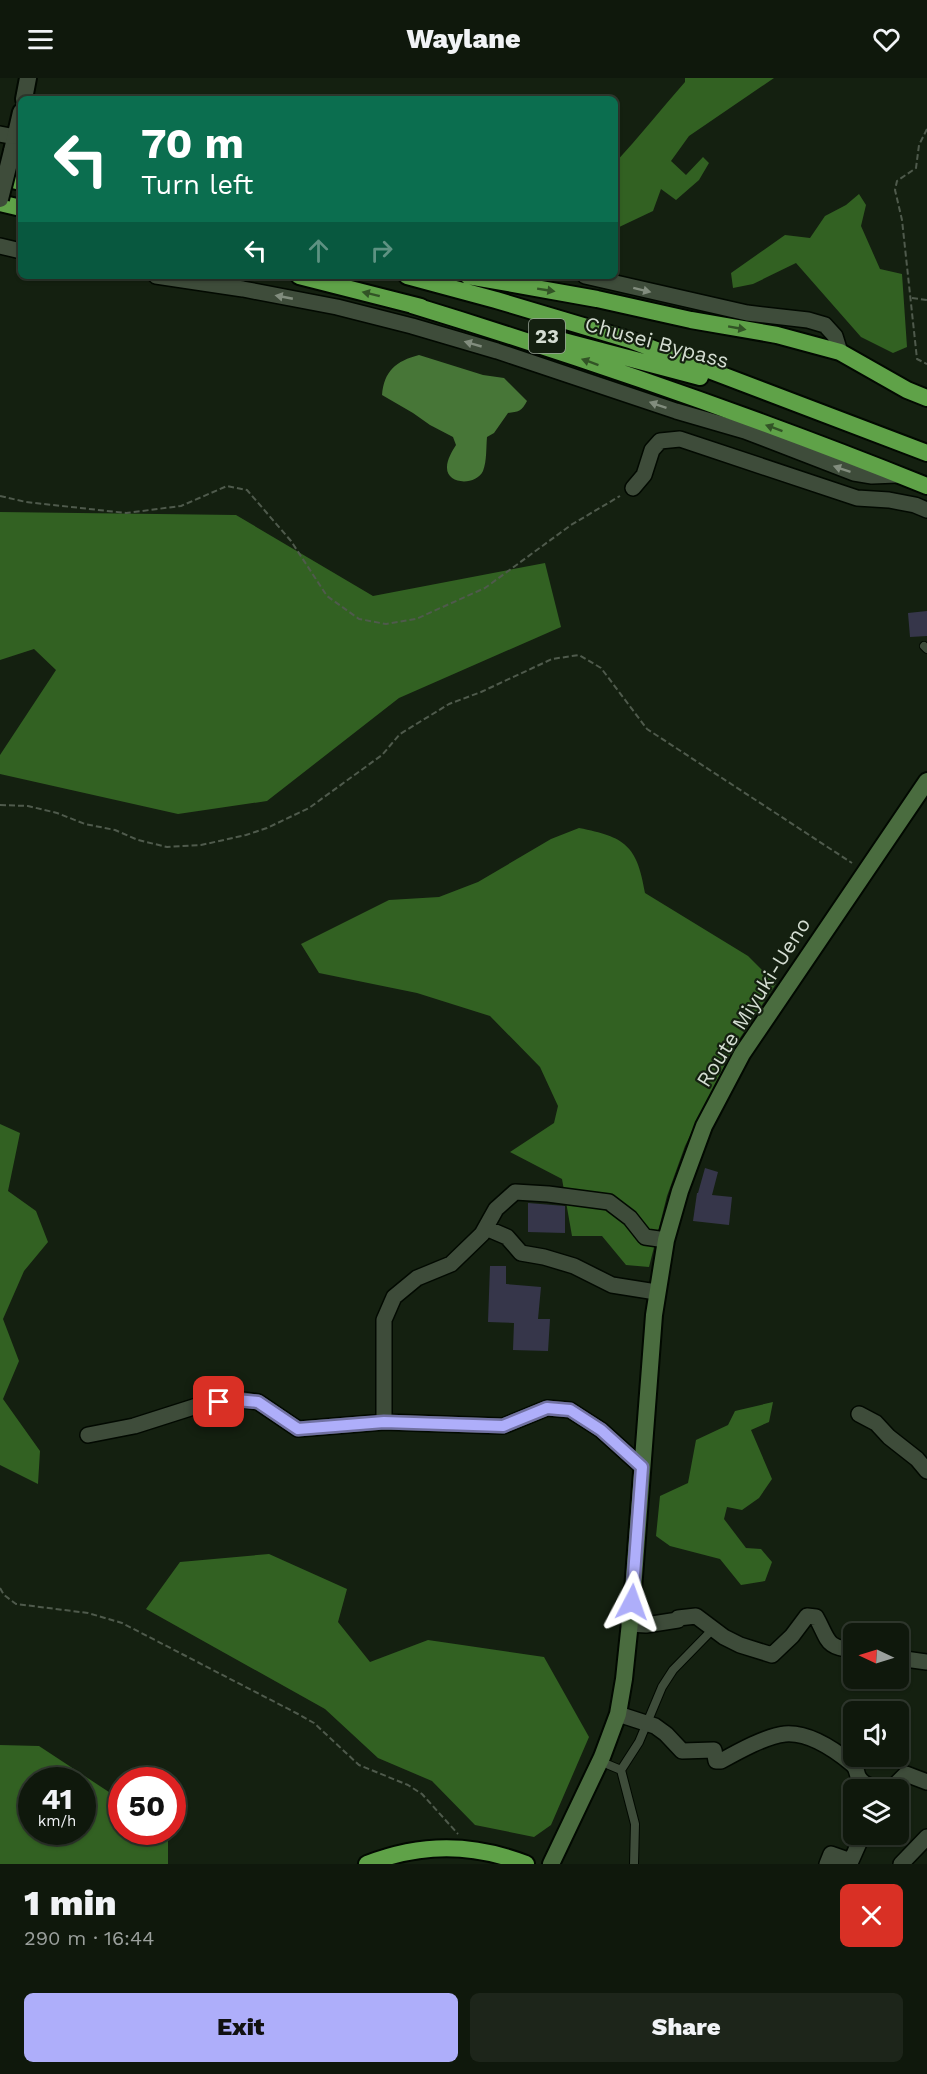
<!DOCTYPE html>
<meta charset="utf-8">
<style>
body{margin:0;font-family:"Work Sans",sans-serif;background:#1d251a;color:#f1f3f6;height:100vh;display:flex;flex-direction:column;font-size:22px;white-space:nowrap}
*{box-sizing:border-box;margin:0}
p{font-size:20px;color:#9ba09d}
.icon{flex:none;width:33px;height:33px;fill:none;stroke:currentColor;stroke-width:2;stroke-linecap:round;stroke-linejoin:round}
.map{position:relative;height:1786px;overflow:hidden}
.drawer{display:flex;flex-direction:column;background:#0f180c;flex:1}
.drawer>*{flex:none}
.top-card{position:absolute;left:18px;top:18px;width:600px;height:183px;border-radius:9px;box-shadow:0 2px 4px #0004,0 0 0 2px #2f372d;background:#0b6e4f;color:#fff;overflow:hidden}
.needle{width:39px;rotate:274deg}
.tools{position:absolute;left:843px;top:1545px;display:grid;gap:12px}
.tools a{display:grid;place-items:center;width:66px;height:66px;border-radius:9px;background:#0f180c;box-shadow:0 2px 4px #0004,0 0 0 2px #2f372d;font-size:30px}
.speed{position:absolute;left:18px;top:1689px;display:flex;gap:12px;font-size:30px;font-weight:700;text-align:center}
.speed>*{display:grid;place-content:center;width:78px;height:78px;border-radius:50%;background:#0f180c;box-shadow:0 2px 4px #0004,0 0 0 2px #2f372d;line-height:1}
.speed small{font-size:15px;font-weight:400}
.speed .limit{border:9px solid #d22;background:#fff;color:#111}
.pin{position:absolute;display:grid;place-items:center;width:51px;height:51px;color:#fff;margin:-26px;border-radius:12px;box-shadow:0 3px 9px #0006}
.me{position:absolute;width:66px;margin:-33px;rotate:4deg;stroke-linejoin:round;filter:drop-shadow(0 0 4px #0008)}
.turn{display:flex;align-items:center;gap:21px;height:126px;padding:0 24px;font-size:27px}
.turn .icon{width:78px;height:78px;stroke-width:2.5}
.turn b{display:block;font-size:42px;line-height:51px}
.lanes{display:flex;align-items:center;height:57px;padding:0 24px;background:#0003;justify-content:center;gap:30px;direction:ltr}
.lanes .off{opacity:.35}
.round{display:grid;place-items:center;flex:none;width:63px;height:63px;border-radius:9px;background:#1d251a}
.head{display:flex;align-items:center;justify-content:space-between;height:102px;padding:0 24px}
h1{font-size:36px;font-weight:800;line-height:45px}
.cta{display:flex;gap:12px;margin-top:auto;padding:12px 24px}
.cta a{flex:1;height:69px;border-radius:9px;background:#aeaefa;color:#111;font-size:24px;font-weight:800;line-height:69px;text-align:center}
.cta a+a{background:#1d251a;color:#f1f3f6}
header{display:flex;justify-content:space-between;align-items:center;height:78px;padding:0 24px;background:#0f180c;font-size:27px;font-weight:800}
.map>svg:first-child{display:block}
.forest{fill:#326122;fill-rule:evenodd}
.water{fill:#477637}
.building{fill:#36364a}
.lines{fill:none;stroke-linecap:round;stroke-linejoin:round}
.service-casing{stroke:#020901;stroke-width:10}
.minor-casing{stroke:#020901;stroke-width:18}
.tertiary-casing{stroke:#020901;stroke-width:20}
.secondary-casing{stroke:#020901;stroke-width:20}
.trunk-casing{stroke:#020901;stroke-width:20}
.path{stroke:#4f5a4c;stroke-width:2;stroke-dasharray:6 3;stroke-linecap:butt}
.service{stroke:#3e4c3a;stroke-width:8}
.minor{stroke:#3e4c3a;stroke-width:15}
.tertiary{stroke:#3e4c3a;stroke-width:16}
.secondary{stroke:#4a6c3f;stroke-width:16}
.trunk{stroke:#5fa248;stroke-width:16}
.tertiary-bridge-casing{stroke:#020901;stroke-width:20;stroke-linecap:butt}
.tertiary-bridge{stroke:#3e4c3a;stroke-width:16}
.oneway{fill:#325426}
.oneway2{fill:#828d7e}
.route-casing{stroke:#7171a2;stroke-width:15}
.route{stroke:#aeaefa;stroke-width:10}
.labels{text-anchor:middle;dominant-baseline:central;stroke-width:4.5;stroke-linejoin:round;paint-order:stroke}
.shield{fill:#142010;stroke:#9aa498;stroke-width:1.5}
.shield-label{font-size:20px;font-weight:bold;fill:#d4ddd2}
.street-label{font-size:21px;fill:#d4ddd2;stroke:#142010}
</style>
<header><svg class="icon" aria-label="menu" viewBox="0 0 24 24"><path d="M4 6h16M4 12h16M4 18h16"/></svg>Waylane<svg class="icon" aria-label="heart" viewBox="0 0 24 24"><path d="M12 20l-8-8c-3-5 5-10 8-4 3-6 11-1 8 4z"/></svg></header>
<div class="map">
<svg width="927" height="1786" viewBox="0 0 927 1786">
<rect width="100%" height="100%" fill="#142010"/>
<path class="forest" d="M685,0h89l-85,58 -18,25 15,14 17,-18 6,6 -10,17 -23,20 -15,-11 -8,22 -38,18v-66c24,-26 46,-54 70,-81z
M859,116l7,11 -5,21 19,43 22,5 5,73 -14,6 -32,-16 -65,-74 -43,21 -20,4 -2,-15 54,-38 25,3 15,-22 21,-11z
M0,434l236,3 137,81 172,-33 16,64 -162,71 -132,103 -89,13 -178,-40v-19l56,-85 -22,-21 -34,11z
M579,750c46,9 58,17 66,65l103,63 28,28 -42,63 -49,99 -18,50 -18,71 -23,-2 -24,-29h-30l-10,-57 -52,-27 44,-29 4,-17 -18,-39 -50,-51 -73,-23 -98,-20 -18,-29 88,-44 50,-3 39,-15 73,-43z
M0,1046l20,9 -12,58 28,20 12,31 -24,29 -21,48 16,42 -16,38 37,52 -2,33 -38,-19z
M773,1324l-4,20 -18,8 21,49 -13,19 -17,12 -15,-3 -3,12 22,29 15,1 11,13 -7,19 -24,4 -21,-26 -50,-13 -14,-10 4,-40 28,-13 8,-43 32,-15 7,-14z
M269,1476l78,35 -9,33 32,40 58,-22 116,17 45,80 -38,88 -17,12 -59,-12 -43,-44 -54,-23 -53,-49 -179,-100 34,-47z
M0,1667l39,1 76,50 6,-1 1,37h46v32h-168zM32,1702h50v52h-50z"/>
<path class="water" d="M419,277l64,20 21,3 23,23c-5,10 -9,11 -19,12l-14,20 -7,4c-1,10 0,24 -4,34 -7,15 -37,14 -36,-4 0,-7 5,-16 9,-22l-3,-8 -23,-12 -17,-12 -31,-18c2,-24 14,-34 37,-40z"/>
<path class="building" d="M927,533v25l-17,1 -2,-24z
M705,1090l13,4 -6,23 20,2 -3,28 -36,-4 4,-28h1z
M528,1125l37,3v27l-37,-1z
M490,1188h16v18l35,3 -3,32h12l-2,32 -35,-1 1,-27 -26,-1z"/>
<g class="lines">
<defs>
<path id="service" d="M924,568l3,3
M609,1687l12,5
M634,1786l1,-40 -14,-54 18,-28 23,-55 11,-17 40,-41"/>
<path id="minor" d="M0,56l21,4
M0,168l21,5
M156,198l87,13 94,18 75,19 85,25 179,60 69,20 109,42 18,3 25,-1
M585,198l162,37 61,7 17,5 10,11 5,16
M633,410l11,-13 8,-25 8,-9 20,-2 177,59 32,2 26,5 12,5
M486,1150l21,9 14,16 23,4 30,9 38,19 44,7
M859,1336l17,9 13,14 28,22 10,12
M384,1344v-102l10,-23 23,-19 34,-14 31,-30 14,-25 19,-17 33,2 61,8 21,16 15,19 21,3
M88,1357l46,-9 69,-22 33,-5 22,3 40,27 86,-7 119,4 44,-18 23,2 31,20 41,37
M629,1546l17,1 32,-5v-2l18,-2 28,21 16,8 32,10 20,-19 15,-20 9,1c13,23 9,31 38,33
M898,1580l29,4
M618,1636l37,12 11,8 16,17 32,-1 2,11h5c18,-10 45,-25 64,-27 24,-2 50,16 67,30 5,4 4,7 6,12 6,12 22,12 33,13l15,-15 21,8
M827,1786l4,-10 20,7 12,-27
M901,1786l26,-27"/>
<path id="tertiary" d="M24,21l4,-21
M12,73l9,-39"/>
<path id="secondary" d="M551,1786l51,-107 16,-43 6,-35 8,-76 22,-288 12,-75 14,-49 24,-65 38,-72 185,-273"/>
<path id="trunk" d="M0,99l21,5
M0,125l21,5
M299,198l122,31
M407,198l89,24 134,40 297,113
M468,198l129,23 94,21 86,15 63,17 67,38 20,8
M412,227c173,53 346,113 515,181
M537,256l163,43
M367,1786c54,-21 105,-21 159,0"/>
</defs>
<use href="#service" class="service-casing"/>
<use href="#minor" class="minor-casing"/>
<use href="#tertiary" class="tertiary-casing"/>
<use href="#secondary" class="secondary-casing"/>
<use href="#trunk" class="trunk-casing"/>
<path class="path" d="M927,51l-8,16 -3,23 -19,13 -2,9 7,30 15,139 10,5
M912,220l15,2
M0,418l26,6 100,11 55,-7 46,-20 20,4 44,51 36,55 32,23 27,5 30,-5 69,-31 86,-63 49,-29
M0,727l28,1 29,7 28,11 30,6 23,10 29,7 34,-2 45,-10 21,-7 42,-20 73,-53 18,-21 49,-30 32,-12 71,-33 27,-4 22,13 46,61 205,134
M0,1510l4,7 12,9 72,9 34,10 176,91 16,9 45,42 49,20 14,9 36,40"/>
<use href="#service" class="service"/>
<use href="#minor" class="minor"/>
<use href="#tertiary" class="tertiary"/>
<use href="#secondary" class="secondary"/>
<use href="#trunk" class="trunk"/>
<defs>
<path id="tertiary-bridge" d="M0,121l12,-48"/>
</defs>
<use href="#tertiary-bridge" class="tertiary-bridge-casing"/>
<use href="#tertiary-bridge" class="tertiary-bridge"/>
</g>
<defs><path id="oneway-solid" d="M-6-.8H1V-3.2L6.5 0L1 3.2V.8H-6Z" transform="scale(1.5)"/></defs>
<g class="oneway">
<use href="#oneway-solid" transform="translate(546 212) rotate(9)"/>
<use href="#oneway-solid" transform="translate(371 216) rotate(-166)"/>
<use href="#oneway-solid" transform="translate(737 250) rotate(10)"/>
<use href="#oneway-solid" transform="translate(590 284) rotate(-160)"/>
<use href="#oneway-solid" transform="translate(774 350) rotate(-160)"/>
</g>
<g class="oneway2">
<use href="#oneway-solid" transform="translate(642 212) rotate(14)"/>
<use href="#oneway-solid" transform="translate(284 219) rotate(-169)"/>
<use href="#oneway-solid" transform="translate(473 266) rotate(-164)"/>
<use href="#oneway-solid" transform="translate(658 327) rotate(-161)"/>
<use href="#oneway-solid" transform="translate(842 391) rotate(-161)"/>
</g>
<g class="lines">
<defs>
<path id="route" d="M219,1324l17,-2 22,2 40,27 86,-7 119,4 44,-18 23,2 31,20 41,37 -10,135"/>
</defs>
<use href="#route" class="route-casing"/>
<use href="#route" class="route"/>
</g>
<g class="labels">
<rect class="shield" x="529" y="241" width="36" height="34" rx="4.5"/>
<g class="shield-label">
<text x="547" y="258">23</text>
</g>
<g class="street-label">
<text transform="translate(657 264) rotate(15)">Chusei Bypass</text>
<text transform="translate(753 924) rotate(-58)">Route Miyuki-Ueno</text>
</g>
</g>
</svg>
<div class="tools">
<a><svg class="needle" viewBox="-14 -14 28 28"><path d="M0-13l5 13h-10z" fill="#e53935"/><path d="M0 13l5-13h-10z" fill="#9ba09d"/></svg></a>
<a><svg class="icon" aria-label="sound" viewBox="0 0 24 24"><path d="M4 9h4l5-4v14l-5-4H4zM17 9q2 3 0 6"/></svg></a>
<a><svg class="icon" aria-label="layers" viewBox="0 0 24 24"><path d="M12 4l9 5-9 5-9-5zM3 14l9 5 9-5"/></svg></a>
</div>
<div class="speed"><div>41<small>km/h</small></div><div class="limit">50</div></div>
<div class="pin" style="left:219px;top:1324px;background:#d93025"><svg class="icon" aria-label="arrive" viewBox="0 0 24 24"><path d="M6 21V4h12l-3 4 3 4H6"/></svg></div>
<svg class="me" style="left:632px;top:1524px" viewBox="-20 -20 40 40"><path d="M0-17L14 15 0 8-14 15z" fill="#aeaefa" stroke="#fff" stroke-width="4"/></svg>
<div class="top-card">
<div class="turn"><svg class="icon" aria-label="left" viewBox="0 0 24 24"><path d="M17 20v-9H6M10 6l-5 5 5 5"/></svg><div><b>70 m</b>Turn left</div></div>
<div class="lanes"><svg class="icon" aria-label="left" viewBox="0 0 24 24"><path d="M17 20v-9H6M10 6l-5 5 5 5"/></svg><svg class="icon off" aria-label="ahead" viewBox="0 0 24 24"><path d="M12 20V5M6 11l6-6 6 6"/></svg><svg class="icon off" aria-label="right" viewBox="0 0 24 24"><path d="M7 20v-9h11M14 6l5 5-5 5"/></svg></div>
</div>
</div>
<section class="drawer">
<div class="head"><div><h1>1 min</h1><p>290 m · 16:44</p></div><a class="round" style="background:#d93025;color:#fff"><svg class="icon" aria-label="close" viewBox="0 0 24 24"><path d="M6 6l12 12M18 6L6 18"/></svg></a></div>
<div class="cta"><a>Exit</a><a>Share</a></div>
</section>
